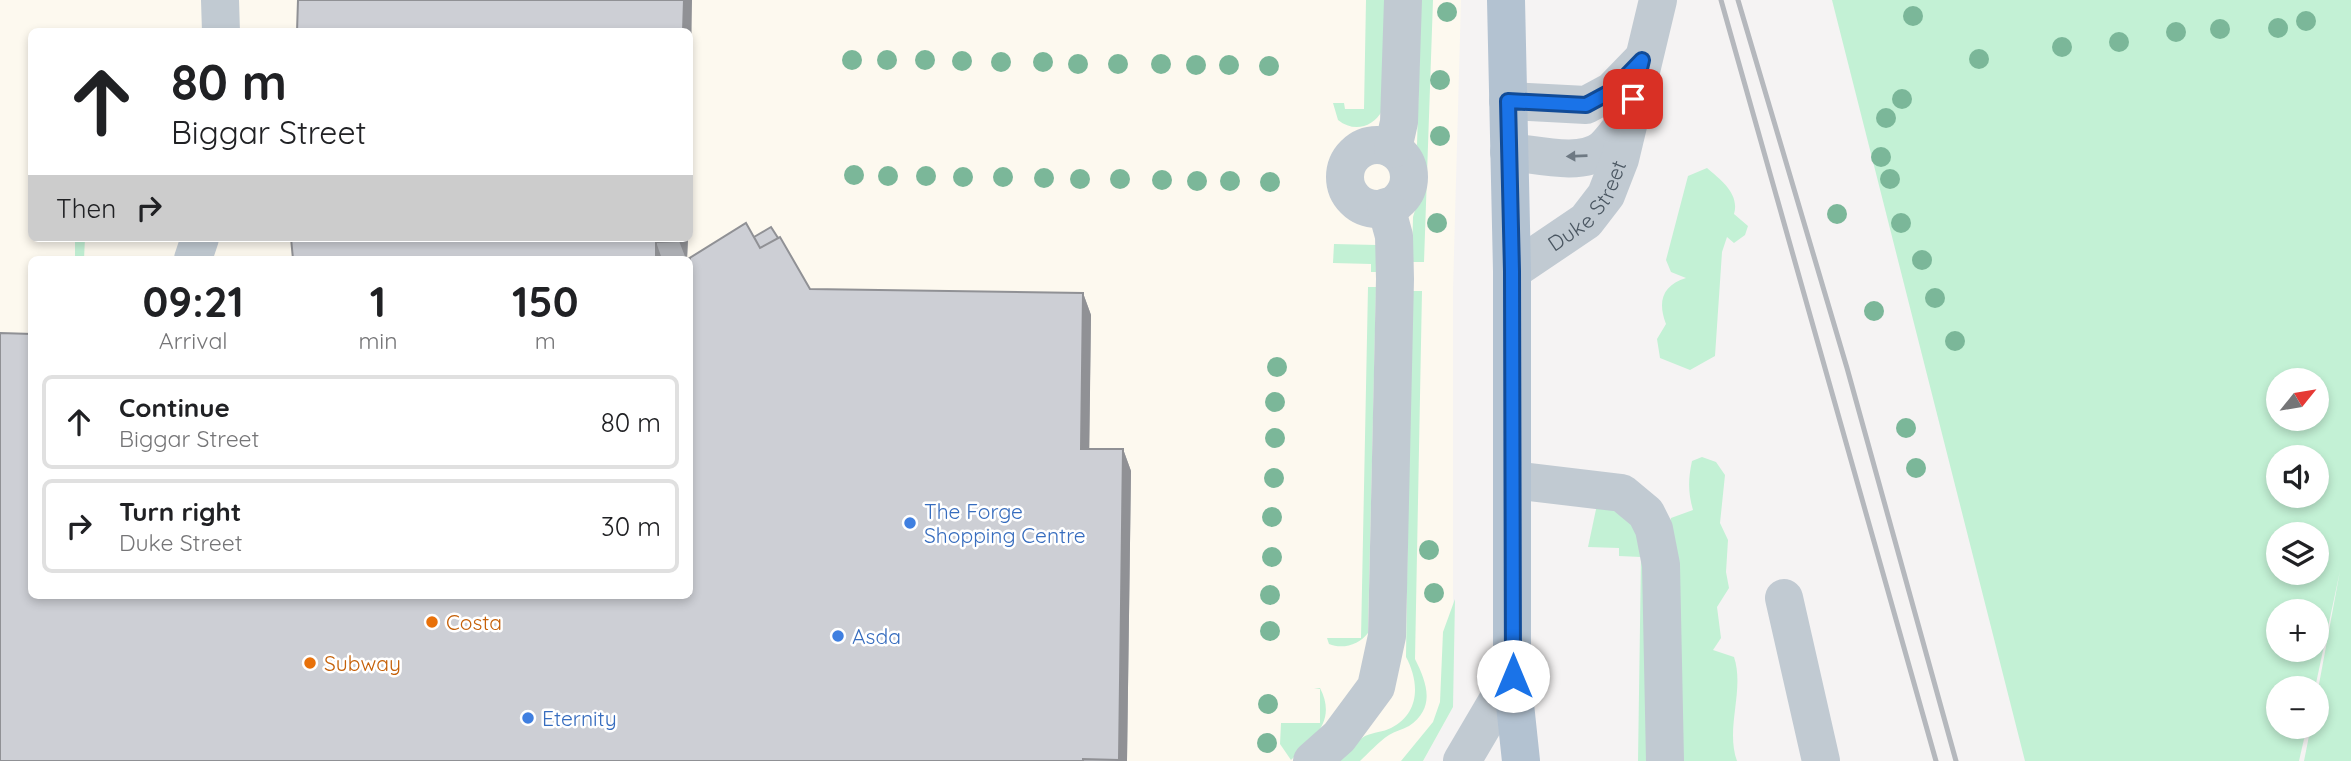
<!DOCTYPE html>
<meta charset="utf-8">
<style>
body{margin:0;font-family:Quicksand,sans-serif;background:#f6f6f6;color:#202124;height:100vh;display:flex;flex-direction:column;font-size:26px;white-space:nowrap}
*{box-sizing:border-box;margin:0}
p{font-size:23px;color:#757577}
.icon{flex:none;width:38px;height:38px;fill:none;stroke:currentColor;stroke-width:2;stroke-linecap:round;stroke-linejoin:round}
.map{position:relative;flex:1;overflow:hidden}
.details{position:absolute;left:28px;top:256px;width:665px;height:343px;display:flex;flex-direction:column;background:#fff;border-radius:10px;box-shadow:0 4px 10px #0003}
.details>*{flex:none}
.banner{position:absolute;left:28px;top:28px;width:665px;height:214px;border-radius:10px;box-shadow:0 4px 10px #0003;background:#fff;color:#202124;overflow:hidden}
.needle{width:46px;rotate:60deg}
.fabs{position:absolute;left:2266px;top:368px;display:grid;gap:14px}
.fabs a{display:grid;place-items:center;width:63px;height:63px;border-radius:50%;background:#fff;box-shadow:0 4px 10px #0003;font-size:35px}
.pin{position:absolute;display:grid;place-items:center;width:60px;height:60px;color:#fff;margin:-30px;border-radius:14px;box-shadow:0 4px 10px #0006}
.me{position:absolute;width:77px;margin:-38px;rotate:0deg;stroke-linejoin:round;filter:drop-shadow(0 0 5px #0008)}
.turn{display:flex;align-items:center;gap:24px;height:147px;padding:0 28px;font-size:32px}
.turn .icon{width:91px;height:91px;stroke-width:2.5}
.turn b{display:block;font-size:49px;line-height:60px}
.then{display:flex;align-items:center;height:66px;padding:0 28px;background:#0003;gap:14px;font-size:26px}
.eta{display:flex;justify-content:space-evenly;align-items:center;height:119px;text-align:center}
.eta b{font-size:42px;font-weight:700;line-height:49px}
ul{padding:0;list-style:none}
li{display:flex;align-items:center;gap:21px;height:94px;margin:0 14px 10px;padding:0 14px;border:4px solid #e0e0e0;border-radius:10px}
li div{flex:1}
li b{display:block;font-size:26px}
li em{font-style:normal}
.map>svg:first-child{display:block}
.commercial{fill:#fdf9ef;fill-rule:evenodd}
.green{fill:#c3f1d5;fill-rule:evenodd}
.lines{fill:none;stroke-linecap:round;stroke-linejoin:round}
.minor{stroke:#c1cad2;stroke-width:38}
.major{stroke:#b3c2d1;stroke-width:38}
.rail{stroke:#b5b8bd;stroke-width:5}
.tree{fill:#7bb799}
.wall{fill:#b0b2b7}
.shaded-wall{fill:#909195}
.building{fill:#cdcfd5;stroke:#909195;stroke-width:2}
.oneway{fill:#6e7983}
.route-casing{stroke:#114b97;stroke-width:18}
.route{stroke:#1a73e8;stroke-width:12}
.shop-dot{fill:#3f7fe0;stroke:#fff;stroke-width:2.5}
.food-dot{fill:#e8710a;stroke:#fff;stroke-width:2.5}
.labels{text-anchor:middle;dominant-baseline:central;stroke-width:5;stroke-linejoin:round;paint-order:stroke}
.street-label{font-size:21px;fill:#4a5661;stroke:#fff}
.shop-label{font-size:21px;fill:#366cbe;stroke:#fff;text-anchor:start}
.food-label{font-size:21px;fill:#c56008;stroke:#fff;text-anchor:start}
</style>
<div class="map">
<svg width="2351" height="761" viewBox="0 0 2351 761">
<rect width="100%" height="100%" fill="#f5f3f3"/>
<path class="commercial" d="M0,0h1461l-8,289v418l-30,54h-1423zM32,32h658v206h-658zM32,259h658v336h-658z"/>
<path class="green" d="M1366,0h19l-3,111c-9,16 -28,22 -44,9l-5,-17h11l1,6h19z
M1421,0h12l-9,262h-12l1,-45 10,-34 -6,-38z
M1832,0h519v761h-47l7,-35h6v-31l23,-124 -25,117h-37v38h29l-8,35h-274zM2278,380h39v38h-39zM2278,457h39v38h-39zM2278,534h39v38h-39zM2278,611h39v38h-39z
M1707,168c14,12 33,26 27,46l14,12 -3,9 -11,8 -7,-6 -5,15 -7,104 -25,14 -30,-12 -3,-19 9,-15c-9,-23 -3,-39 20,-46l-15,-6 -5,-12 22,-84z
M75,238h10l-1,21h-9z
M1334,244l43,1 -1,27h-5v-8l-38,-1z
M1368,287h8l-8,346c-8,11 -25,17 -39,11l-2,-6h34z
M1411,291h11l-7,368c12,24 21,49 -6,67 -7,4 -14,5 -20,9 -11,7 -20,18 -29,26h-24c9,-8 19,-19 29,-25 9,-4 18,-4 26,-8 30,-15 28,-47 15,-71z
M1702,457l14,5 9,13 -5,48 8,17 -2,32 3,16 -12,19 4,31 -8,12 21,7c11,33 -9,71 3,104h-61l-8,-228 3,-15 22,-8c-5,-17 -5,-31 -1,-49z
M1598,500l45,26 9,235h-14l3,-204 -22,-1v-8l-31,-1z
M1455,599l-2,108 -30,54h-22l32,-39 7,-20 3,-70z
M1320,688c17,33 -6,50 -29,72l-11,-16 1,-21h39v-34h-6z"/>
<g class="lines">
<g class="minor">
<path d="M220,0l1,32"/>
<path d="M1508,101l78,4 26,-14 30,-31"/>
<circle cx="1377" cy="177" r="32"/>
<path d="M1393,149l6,-27 4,-122"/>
<path d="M1509,152c26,2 72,15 94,-3 10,-9 18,-21 25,-31"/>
<path d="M193,259l7,-21"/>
<path id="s1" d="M1512,271l74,-50 20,-26 14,-36 38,-159"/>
<path d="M1512,480l110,13 24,20 8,16 7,36 4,196"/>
<path d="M1784,598l37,163"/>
<path d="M1312,761l27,-24 37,-50 11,-51 8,-357 -1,-43 -8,-29"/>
<path d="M1462,761l50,-85"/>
</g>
<path class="major" d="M1506,0l6,271v405l9,85"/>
<path class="rail" d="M1721,0l215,761
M1738,0l109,368 109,393"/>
</g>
<g class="tree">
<circle cx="1447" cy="12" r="10"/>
<circle cx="1913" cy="16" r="10"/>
<circle cx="2306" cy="21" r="10"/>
<circle cx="2278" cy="28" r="10"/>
<circle cx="2220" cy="29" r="10"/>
<circle cx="2176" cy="32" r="10"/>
<circle cx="2119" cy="42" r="10"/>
<circle cx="2062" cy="47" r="10"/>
<circle cx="1979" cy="59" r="10"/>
<circle cx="852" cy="60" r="10"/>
<circle cx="887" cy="60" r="10"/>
<circle cx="925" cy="60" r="10"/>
<circle cx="962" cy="61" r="10"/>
<circle cx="1001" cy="62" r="10"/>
<circle cx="1043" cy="62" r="10"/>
<circle cx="1078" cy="64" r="10"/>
<circle cx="1118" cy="64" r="10"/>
<circle cx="1161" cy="64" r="10"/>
<circle cx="1196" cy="65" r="10"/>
<circle cx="1229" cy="65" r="10"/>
<circle cx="1269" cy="66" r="10"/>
<circle cx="1440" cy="80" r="10"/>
<circle cx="1902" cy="99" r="10"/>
<circle cx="1886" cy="118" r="10"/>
<circle cx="1440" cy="136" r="10"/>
<circle cx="1881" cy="157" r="10"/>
<circle cx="854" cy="175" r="10"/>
<circle cx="888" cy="176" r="10"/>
<circle cx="926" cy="176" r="10"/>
<circle cx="963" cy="177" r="10"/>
<circle cx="1003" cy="177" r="10"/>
<circle cx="1044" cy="178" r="10"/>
<circle cx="1080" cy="179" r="10"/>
<circle cx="1120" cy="179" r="10"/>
<circle cx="1890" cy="179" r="10"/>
<circle cx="1162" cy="180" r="10"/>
<circle cx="1197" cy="181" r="10"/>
<circle cx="1230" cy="181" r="10"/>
<circle cx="1270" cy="182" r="10"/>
<circle cx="1837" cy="214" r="10"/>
<circle cx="1437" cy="223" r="10"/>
<circle cx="1901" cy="223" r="10"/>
<circle cx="1922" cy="260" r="10"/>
<circle cx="1935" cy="298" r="10"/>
<circle cx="1874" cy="311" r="10"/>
<circle cx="1955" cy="341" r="10"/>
<circle cx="1277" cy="367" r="10"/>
<circle cx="1275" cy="402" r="10"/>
<circle cx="1906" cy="428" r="10"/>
<circle cx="1275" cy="438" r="10"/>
<circle cx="1916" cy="468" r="10"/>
<circle cx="1274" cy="478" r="10"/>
<circle cx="1272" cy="517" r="10"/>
<circle cx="1429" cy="550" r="10"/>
<circle cx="1272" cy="557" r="10"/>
<circle cx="1434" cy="593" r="10"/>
<circle cx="1270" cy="595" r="10"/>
<circle cx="1270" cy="631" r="10"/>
<circle cx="1268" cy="704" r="10"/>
<circle cx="1267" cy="743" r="10"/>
</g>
<path class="wall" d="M754,237l56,52 273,4 8,22 -2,134h34l8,22 -4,290h-1127l32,-166h658z
M688,238l-1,21h-394z"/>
<path class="shaded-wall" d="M684,0h8l-2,134v-102h-7z
M679,238h9l-1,21h-1l-7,-18z
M656,242l6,17h-6z
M1083,293l8,22 -2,155 -8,-21z
M1123,449l8,22 -4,290h-8v-1z"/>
<path class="building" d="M298,0h386l-1,32h-386z
M746,223l14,25 20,-11 30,52 273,4 -2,156h42l-4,311 -36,-1v2h-1083v-428l32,1v261h658v-336h-2z
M771,227l7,11 -18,10 -6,-11z
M291,238h388v3l-23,1v17h-363z"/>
<defs><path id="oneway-solid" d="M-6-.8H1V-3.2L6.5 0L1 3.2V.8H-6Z" transform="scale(1.75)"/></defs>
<use class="oneway" href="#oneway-solid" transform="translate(1577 156) rotate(178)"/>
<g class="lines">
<defs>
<path id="route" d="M1513,676l-1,-405 -4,-170 78,4 26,-14 30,-31 -9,39"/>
</defs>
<use href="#route" class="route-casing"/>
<use href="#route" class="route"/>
</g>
<g class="shop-dot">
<circle cx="910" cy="523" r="7"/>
<circle cx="838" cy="636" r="7"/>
<circle cx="528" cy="718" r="7"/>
</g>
<g class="food-dot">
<circle cx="432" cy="622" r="7"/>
<circle cx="310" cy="663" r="7"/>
</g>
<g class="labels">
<g class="street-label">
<text stroke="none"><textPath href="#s1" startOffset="102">Duke Street</textPath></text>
</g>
<g class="shop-label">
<text x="924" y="511">The Forge<tspan x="924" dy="24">Shopping Centre</tspan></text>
<text x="852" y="636">Asda</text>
<text x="542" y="718">Eternity</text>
</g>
<g class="food-label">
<text x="446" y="622">Costa</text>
<text x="324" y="663">Subway</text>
</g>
</g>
</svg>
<div class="fabs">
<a><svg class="needle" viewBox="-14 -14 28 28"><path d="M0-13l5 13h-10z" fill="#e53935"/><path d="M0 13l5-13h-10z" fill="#757577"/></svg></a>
<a><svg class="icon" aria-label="sound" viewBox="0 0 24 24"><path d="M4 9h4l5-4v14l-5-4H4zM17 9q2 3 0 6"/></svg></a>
<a><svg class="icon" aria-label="layers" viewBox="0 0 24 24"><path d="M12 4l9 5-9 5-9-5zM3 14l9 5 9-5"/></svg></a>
<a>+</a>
<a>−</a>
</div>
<div class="pin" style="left:1633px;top:99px;background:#d93025"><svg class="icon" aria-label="arrive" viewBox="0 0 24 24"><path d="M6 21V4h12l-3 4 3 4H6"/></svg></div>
<svg class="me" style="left:1513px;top:676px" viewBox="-20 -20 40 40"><circle r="19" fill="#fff"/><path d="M0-13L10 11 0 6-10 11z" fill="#1a73e8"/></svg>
<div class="banner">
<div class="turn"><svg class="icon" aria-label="ahead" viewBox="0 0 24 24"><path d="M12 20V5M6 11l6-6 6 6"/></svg><div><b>80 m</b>Biggar Street</div></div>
<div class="then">Then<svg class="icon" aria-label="right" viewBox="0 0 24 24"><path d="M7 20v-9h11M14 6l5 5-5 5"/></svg></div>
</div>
<section class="details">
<div class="eta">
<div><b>09:21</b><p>Arrival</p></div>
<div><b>1</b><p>min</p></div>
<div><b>150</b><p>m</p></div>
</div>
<ul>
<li><svg class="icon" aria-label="ahead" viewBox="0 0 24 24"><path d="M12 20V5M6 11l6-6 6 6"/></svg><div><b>Continue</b><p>Biggar Street</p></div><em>80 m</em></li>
<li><svg class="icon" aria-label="right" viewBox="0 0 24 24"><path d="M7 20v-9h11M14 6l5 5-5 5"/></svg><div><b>Turn right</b><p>Duke Street</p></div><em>30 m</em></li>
</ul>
</section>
</div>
